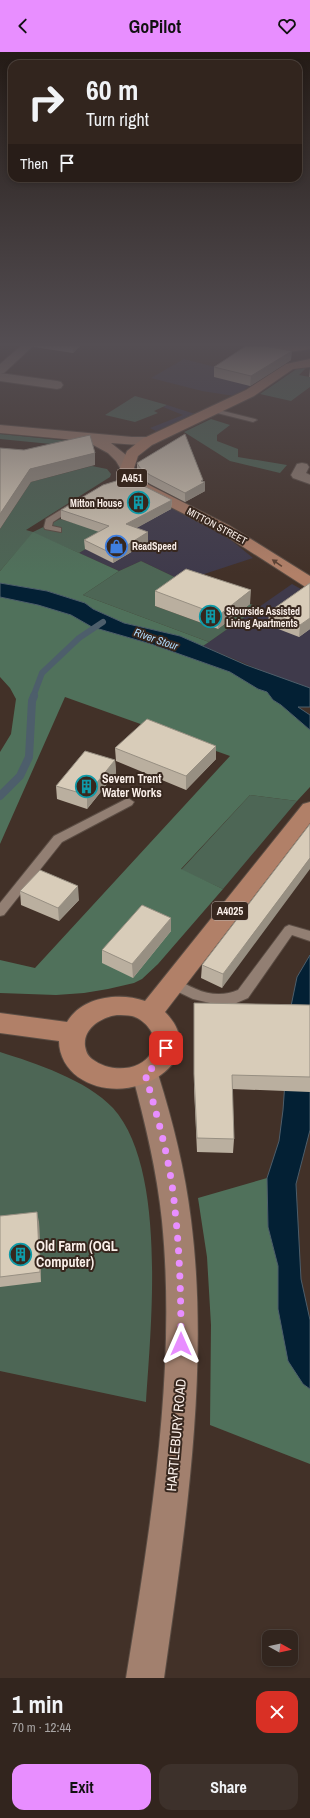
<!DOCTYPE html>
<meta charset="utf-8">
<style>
body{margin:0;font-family:"Archivo Narrow",sans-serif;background:#3d312b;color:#f1f3f6;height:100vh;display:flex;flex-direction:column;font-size:15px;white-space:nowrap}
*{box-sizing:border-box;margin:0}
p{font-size:13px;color:#a8a5a4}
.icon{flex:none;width:22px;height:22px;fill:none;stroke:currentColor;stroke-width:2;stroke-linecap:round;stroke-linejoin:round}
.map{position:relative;height:1626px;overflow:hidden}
.panel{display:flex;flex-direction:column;background:#32251e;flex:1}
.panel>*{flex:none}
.guide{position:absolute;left:8px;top:8px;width:294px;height:122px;border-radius:12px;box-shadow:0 2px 6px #0003,0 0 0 1px #4d423c;background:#32251e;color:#f1f3f6;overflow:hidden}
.needle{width:26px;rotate:98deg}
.tools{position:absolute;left:262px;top:1578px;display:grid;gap:8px}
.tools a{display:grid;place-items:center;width:36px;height:36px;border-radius:8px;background:#32251e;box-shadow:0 2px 6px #0003,0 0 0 1px #4d423c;font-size:20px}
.pin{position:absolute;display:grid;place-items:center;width:34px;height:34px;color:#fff;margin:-17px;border-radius:8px;box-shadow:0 2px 6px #0006}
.me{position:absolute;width:44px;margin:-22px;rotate:0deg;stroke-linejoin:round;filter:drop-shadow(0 0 3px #0008)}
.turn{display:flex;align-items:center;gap:14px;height:84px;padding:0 12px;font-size:18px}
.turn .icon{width:52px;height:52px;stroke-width:2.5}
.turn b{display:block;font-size:28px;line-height:34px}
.then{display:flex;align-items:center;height:38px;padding:0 12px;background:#0003;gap:8px;font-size:15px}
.round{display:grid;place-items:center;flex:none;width:42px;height:42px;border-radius:12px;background:#3d312b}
.overview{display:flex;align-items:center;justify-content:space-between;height:68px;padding:0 12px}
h1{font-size:24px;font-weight:800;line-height:30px}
.primary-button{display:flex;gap:8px;margin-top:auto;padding:8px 12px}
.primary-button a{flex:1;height:46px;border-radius:12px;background:#e88eff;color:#111;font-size:16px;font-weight:800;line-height:46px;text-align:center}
.primary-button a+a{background:#3d312b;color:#f1f3f6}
header{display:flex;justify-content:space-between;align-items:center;height:52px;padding:0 12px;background:#e88eff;color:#111;font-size:18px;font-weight:800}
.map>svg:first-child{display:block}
.commercial{fill:#3f3a4b}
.green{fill:#4d6655}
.forest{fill:#50715b}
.water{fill:#032034;stroke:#4d5e6b}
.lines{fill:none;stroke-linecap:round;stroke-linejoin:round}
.stream-far1{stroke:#4d5e6b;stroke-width:6}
.stream{stroke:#4d5e6b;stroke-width:8}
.lane-casing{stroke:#5b4d44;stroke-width:2}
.street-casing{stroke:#5b4d44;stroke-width:2}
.secondary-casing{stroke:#5b4d44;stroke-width:2}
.primary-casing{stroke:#5b4d44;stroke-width:2}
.lane{fill:#927f73;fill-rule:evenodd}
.street{fill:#927f73;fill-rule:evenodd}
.secondary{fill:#a2806e;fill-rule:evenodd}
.primary{fill:#b18068;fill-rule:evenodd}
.wall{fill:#baaf9f}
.shaded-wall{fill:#978f82}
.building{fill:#d8ccb9;stroke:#978f82}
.oneway{fill:#5c4234}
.route{stroke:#e88eff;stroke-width:7;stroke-dasharray:0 12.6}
.labels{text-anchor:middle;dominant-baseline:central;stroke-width:4;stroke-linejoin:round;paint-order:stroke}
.far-poi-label{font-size:10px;font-weight:bold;fill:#fbf0ea;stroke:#37271e;text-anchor:start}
.far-street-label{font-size:10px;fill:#fbf0ea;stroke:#37271e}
.shield{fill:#37271e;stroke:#c0b4ad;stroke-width:1}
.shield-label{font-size:11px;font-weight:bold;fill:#fbf0ea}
.far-water-label{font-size:11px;font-style:italic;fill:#b0dbfd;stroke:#37271e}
.poi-label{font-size:12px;font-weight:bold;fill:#fbf0ea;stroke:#37271e;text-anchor:start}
.near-poi-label{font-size:14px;font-weight:bold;fill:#fbf0ea;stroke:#37271e;text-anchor:start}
.near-street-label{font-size:14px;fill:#fbf0ea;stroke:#37271e}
</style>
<header><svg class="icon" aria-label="back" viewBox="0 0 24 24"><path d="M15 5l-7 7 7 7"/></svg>GoPilot<svg class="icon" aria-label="heart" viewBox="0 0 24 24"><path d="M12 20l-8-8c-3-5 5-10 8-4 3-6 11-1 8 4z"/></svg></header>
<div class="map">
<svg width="310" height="1626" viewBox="0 0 310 1626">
<rect width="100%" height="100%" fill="#423128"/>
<path class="commercial" d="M184,307l35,9 44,10 -29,18 -32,-5 -51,-13z
M167,353l28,9 -39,17 -6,-3 33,-13 -20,-8z
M172,456l59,32 22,18 -70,23 -42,-20 -22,10 -40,-18 39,-23z
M292,532l18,10v94l-37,-13 -70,-29z"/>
<path class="green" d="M298,316h8l-7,7 11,2v10l-19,14 -31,-7z
M135,344l32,9 -13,6 4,2 -23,9 -30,-7z
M211,367l19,6 -13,10v6l21,8v8l49,8 -7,8 -50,-12 -46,-29z
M0,382l69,7 -18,3 -51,-5z
M92,414l15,3 4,5 -1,3 -84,53 7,2 27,-13 17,5 44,-37 51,21 -1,1 -53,21 -39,23 -46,-20 -33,38v-42l31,-47z
M141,509l42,20 -28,25 63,23 32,-25 9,3 -50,35 -126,-47 36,-24z
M250,743l47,6 -74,88 -42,-19z
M0,1000c35,11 87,28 113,56 54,60 38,217 33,294l-146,-31z"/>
<path class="forest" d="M33,480l86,39 -36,24 126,47 -6,4 -23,-10 -56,-13 -31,-14 -8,-6 -38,-12 -47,-8v-12z
M0,545l39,8 32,10 21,12 59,17 79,28 28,17 9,3 6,8 8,5 29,25v57l-13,14 -47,-6 -69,74 42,20 -65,75 -16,15 -8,4 -26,6 -24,4 -28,2 -56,-2v-33l35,8 195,-212 -165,-59 -65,147v-92l11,-18 5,-35 -6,-11 -10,-11z
M267,1126l1,49 10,39v43l25,75 7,5v75l-100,-39 1,-100 -4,-68 -9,-59z"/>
<path class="water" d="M0,531l47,8 38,12 8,6 31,14 56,13 66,29 64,23v19h-12l12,8v15l-29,-25 -8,-5 -6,-8 -9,-3 -28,-17 -79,-28 -59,-17 -21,-12 -33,-10 -38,-8z
M310,903v175l-14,54 5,95 9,41v69l-7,-5 -15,-23 -10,-52v-43l-10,-39 -1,-49 12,-37 4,-31 7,-99 7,-34z"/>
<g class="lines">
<path class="stream-far1" d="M33,645l9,-24 37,-35 24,-16"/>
<path class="stream" d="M0,744l20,-20 9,-19 3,-56 2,-5"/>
<defs>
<path id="lane" d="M215,357l40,10 2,1 -4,2 -40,-10 -1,-1z
M72,451h6l1,2 -26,17 -1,4 9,2v4l-16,-3 -1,-2 2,-8z
M128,746l6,4 -2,3 -70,37 -58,73 -4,1v-13l54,-67z
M289,873l21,6v10l-18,-6 -44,63 -14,6 -5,1 -19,-2 -17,-4 -25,-12 -2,-4 2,-4 5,-1c8,3 15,8 23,11 13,6 29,7 42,1l47,-63z"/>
<path id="street" d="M21,294h12l-29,27h-4l57,8 4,1 2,3 -2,3 -4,1 -57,-8v-17z
M302,411l5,1 2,3 -3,6 4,2v9l-17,-6 -2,-3 6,-11z"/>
<path id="secondary" d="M0,373l132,12h24l2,3 -2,3c-15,3 -30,1 -45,0l15,12 8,13 -2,3h-10l-6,-10 -8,-8 -22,-12 -86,-8z
M145,1011l9,3 4,8c15,48 27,96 33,146 19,149 -6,310 -27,458h-38c24,-148 51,-307 36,-457 -5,-50 -17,-99 -30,-147l4,-8z"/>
<path id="primary" d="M266,294h44v3l-22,3 -21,-3z
M310,307v8l-17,2 -39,27 -102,49 -14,11 -4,12 5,10 10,7 81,41 80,50v12l-6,-2 -84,-54 -81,-41 -11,-8 -8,-15 7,-17 15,-12 104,-49 40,-26z
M310,750v21l-145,189c50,50 -37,100 -87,65 -11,-8 -19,-21 -19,-36l-59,-8v-20l67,9c15,-26 53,-30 78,-21l158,-197zM117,963c5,0 10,0 15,1 14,4 28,21 20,36 -13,21 -43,20 -60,7 -5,-4 -6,-8 -7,-13 -2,-18 17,-29 32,-31z"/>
</defs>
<use href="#lane" class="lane-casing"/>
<use href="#street" class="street-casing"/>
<use href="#secondary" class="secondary-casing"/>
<use href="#primary" class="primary-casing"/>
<use href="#lane" class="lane"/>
<use href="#street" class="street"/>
<use href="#secondary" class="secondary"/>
<use href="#primary" class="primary"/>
</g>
<path class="wall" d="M34,294h46l-7,7 -39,-6z
M291,308l-41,26 -36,-9v-10z
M310,316v9h-1z
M137,411l66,18 2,10 -20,11 -35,-18 -10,-7 -3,-6z
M138,431l34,17 -1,9 -35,19 12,14 -35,21 -28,-14 -1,-9 15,-8 -38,-13v-9z
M310,531v46l-11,8 -31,-12 1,-13z
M155,539l95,13 -32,25 -63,-23z
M115,696l101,11 -30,31 -70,-29z
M115,708l1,13 -29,36 -30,-10 -1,-13z
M310,772l-88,164 -21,-10 1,-13z
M20,839l59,9 -20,21 -38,-16z
M171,866v13l-38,47 -31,-15v-13z
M194,951l116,2v87l-78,-3 2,50 -1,14 -36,-1 -3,-64z
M0,1164l39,6 2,60 -41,5z"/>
<path class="shaded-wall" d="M73,294h7l-7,7z
M292,299l-1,9 -41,26 1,-10z
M95,401v12l-64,17 -31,47v-15l30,-45z
M203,428v4l2,-2v9l-20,11v-9z
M172,448l-1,9 -45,25v-10z
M148,480v10l-35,21v-9z
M251,538l-1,14 -32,25 1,-14z
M310,566v11l-11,8 1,-12z
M216,694v13l-30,31v-14z
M115,708l1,13 -29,36v-14z
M310,806v11l-88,119 1,-14z
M78,834l1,14 -20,21 -1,-13z
M171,866v13l-38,47 -1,-14z
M37,1160l2,10 2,60 -1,-10z"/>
<path class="building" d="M246,294h19l27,5 -41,25 -37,-9z
M185,382l18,46 -2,1 4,1 -20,11 -35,-18 -10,-7 -3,-5z
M90,383l5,18 -65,16 -30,45v-66l24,2z
M129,425l9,6 34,17 -46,24 22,8 -35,22 -29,-14 25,-14 -48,-16 42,-25z
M186,517l65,21 -32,25 -64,-24z
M310,531v35l-10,7 -31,-13z
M147,667l69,27 -30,30 -71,-28z
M85,699l30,9 -28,35 -31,-9z
M310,772v34l-87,116 -21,-9z
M40,818l38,16 -20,22 -38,-17z
M142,853l29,13 -39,46 -30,-14z
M194,951l116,2v72l-78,-2 2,64 -37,-1 -3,-64z
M37,1160l3,60 -40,5v-61z"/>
<defs><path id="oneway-solid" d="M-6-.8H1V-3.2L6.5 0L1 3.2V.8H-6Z"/></defs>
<use class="oneway" href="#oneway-solid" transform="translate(277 511) rotate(-145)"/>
<linearGradient id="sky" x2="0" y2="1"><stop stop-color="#241b16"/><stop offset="0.56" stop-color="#544e53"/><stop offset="1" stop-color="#544e53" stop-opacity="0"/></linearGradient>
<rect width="310" height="522" fill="url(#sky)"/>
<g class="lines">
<path class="route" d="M166,996c-5,12 -11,18 -21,26 13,44 26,90 30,136 5,45 6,89 6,134"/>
</g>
<defs>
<symbol id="building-ring" viewBox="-11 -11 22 22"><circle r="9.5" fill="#37271e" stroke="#0f9aa8" stroke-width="1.5"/><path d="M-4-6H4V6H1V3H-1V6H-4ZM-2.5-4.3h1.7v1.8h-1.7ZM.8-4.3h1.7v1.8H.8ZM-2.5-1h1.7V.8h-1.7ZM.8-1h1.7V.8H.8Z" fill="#0f9aa8"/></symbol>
<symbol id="shop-ring" viewBox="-11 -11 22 22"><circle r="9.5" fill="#37271e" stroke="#3f7fe0" stroke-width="1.5"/><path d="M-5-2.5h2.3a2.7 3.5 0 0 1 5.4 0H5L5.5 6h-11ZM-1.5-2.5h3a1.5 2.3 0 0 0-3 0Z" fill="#3f7fe0"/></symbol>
</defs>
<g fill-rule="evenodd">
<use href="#building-ring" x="126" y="438" width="25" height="25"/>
<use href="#shop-ring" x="104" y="482" width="25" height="25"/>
<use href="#building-ring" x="198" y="552" width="25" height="25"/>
<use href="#building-ring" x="74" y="722" width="25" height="25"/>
<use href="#building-ring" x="8" y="1190" width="25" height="25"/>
</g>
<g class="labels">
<g class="far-poi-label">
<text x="122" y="451" text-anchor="end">Mitton House</text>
<text x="132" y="494">ReadSpeed</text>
<text x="226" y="559">Stourside Assisted<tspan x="226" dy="12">Living Apartments</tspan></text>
</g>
<g class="far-street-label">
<text transform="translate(217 474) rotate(28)">MITTON STREET</text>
</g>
<g class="shield">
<rect x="117" y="417" width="30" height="18" rx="3"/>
<rect x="212" y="850" width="36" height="18" rx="3"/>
</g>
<g class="shield-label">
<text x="132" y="426">A451</text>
<text x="230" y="859">A4025</text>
</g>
<g class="far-water-label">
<text transform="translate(156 587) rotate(19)">River Stour</text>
</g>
<g class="poi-label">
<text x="102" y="727">Severn Trent<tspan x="102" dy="14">Water Works</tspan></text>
</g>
<g class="near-poi-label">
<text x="36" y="1194">Old Farm (OGL<tspan x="36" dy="16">Computer)</tspan></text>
</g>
<g class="near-street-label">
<text transform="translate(176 1383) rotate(-85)">HARTLEBURY ROAD</text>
</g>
</g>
</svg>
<div class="tools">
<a><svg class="needle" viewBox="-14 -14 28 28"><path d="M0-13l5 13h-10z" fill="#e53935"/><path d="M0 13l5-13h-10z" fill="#a8a5a4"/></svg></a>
</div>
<div class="pin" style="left:166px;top:996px;background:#d93025"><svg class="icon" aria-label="arrive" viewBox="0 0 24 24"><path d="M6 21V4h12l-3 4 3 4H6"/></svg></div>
<svg class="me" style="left:181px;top:1292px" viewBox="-20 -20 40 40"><path d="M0-17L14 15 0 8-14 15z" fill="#e88eff" stroke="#fff" stroke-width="4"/></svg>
<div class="guide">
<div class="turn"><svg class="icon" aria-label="right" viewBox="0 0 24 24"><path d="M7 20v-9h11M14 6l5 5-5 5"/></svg><div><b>60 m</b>Turn right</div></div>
<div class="then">Then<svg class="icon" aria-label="arrive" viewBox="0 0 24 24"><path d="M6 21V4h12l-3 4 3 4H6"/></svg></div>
</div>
</div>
<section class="panel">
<div class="overview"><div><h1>1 min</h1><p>70 m · 12:44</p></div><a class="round" style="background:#d93025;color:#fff"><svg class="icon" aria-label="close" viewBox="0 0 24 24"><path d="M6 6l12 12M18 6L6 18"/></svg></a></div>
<div class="primary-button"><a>Exit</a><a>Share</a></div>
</section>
